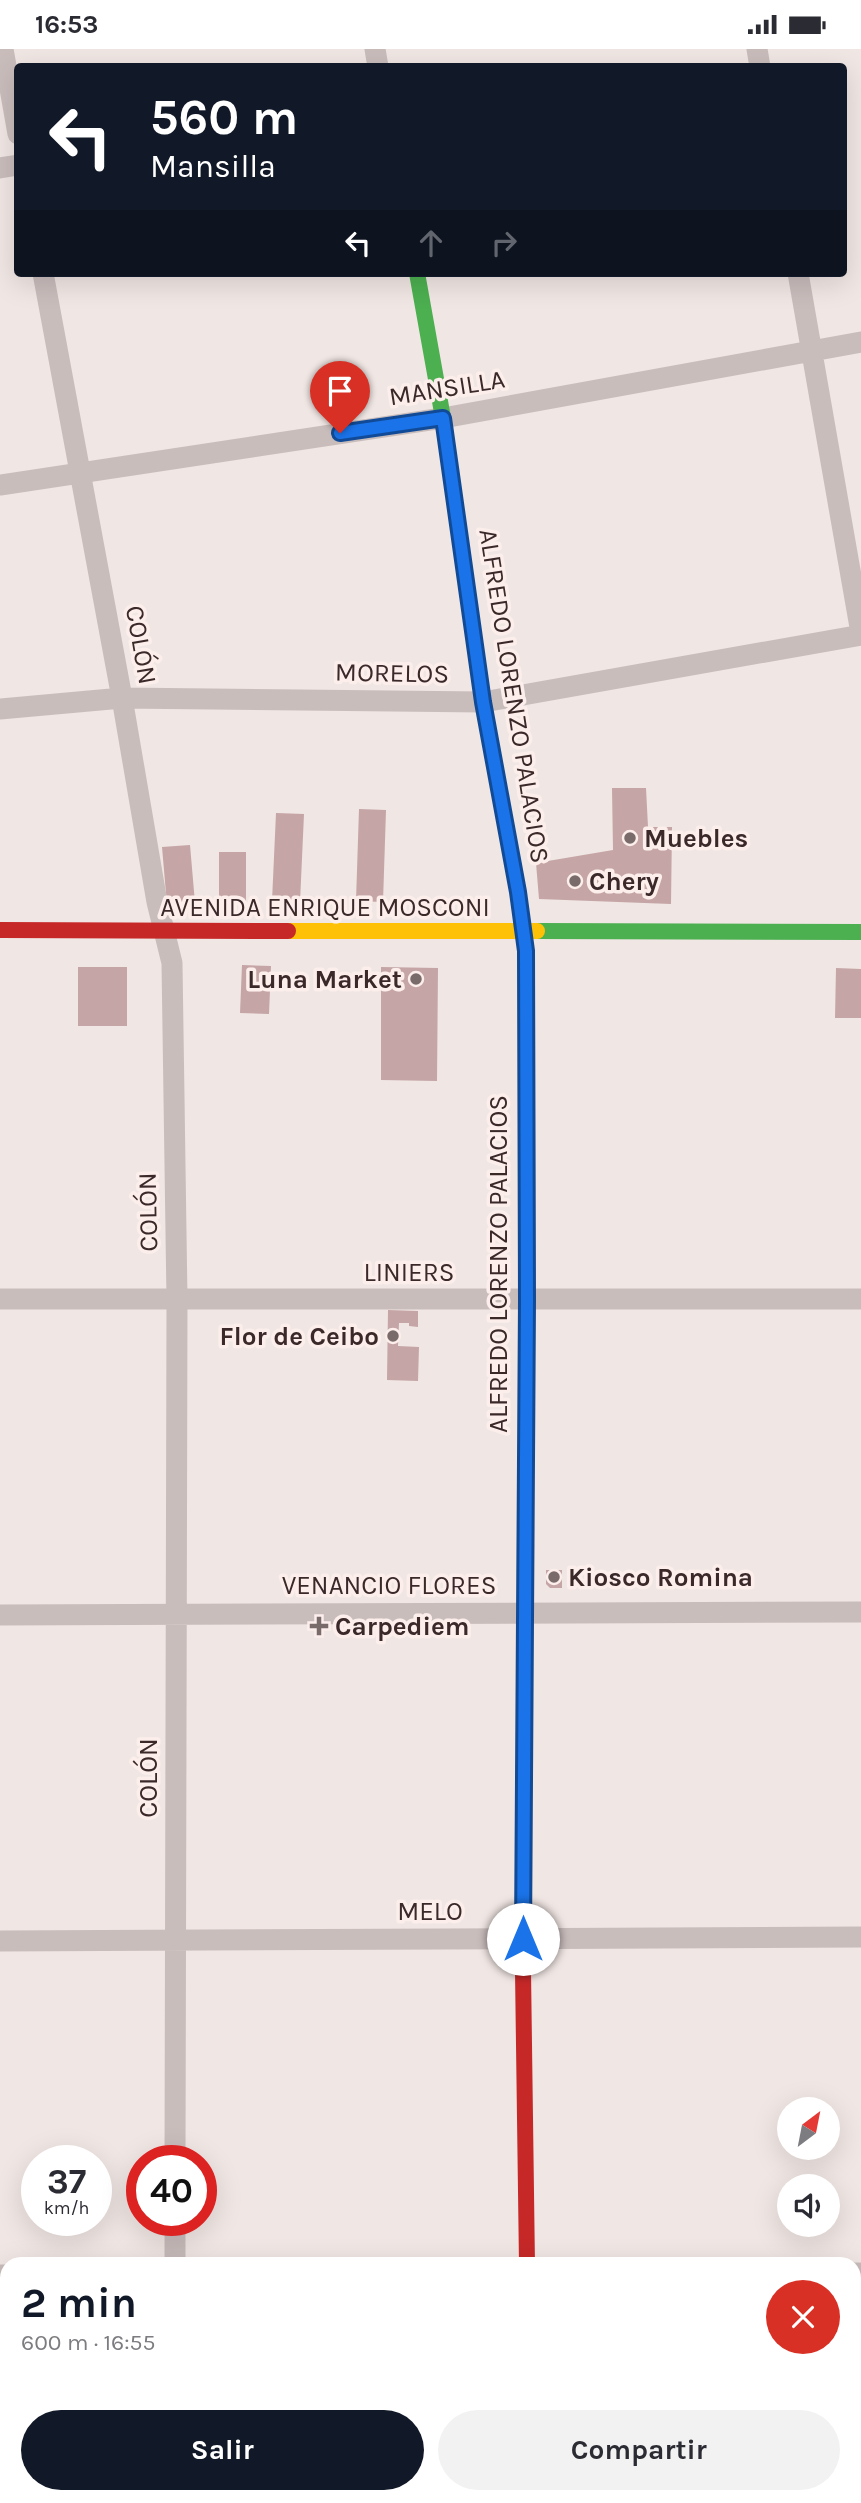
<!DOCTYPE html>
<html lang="es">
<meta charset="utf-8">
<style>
body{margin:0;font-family:Karla,sans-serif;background:#f2f2f3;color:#2b2b33;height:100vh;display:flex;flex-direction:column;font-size:26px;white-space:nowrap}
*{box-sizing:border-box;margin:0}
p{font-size:23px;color:#7c7c81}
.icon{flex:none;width:38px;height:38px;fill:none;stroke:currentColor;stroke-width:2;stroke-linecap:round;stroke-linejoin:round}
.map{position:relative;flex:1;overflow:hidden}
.panel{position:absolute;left:0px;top:2208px;width:861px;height:247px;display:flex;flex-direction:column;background:#fff;border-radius:21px 21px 0 0;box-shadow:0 7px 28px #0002}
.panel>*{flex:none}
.top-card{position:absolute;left:14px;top:14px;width:833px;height:214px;border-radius:7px;box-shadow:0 7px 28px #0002;background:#111827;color:#fff;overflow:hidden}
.needle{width:46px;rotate:32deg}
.controls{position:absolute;left:777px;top:2048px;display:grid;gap:14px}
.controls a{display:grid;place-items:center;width:63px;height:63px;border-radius:50%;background:#fff;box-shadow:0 7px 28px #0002;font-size:35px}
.speed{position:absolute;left:21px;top:2096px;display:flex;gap:14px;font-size:35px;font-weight:700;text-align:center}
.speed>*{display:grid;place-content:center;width:91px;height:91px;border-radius:50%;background:#fff;box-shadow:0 7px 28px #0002;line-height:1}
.speed small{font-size:18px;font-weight:400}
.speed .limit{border:10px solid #d22;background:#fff;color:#111}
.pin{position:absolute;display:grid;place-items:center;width:60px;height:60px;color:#fff;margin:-72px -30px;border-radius:50% 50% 50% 0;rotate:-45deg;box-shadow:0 0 7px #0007}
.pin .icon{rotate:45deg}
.me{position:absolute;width:77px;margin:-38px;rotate:0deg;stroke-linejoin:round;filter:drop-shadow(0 0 5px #0008)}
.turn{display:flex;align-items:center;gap:24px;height:147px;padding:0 21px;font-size:32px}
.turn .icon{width:91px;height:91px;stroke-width:2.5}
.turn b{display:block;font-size:49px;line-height:60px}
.lanes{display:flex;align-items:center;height:66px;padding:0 21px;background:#0003;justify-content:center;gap:35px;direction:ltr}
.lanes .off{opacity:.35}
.round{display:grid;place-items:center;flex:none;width:74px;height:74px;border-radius:37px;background:#f2f2f3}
.overview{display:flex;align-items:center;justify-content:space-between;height:119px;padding:0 21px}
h1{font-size:42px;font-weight:700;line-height:52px;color:#111827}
.action{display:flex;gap:14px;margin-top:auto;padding:14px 21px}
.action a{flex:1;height:80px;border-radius:42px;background:#111827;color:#fff;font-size:28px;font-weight:700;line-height:80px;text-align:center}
.action a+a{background:#f2f2f3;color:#2b2b33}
.status{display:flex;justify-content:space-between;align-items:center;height:49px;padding:0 35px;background:#fff;direction:ltr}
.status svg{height:19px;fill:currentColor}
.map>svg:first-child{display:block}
.building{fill:#c5a5a6}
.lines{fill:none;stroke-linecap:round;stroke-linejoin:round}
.street{stroke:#c9bdbc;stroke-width:21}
.fast{stroke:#4caf50;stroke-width:16}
.slow{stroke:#ffc107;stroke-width:16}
.jam{stroke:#c62828;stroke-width:16}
.route-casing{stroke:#114b97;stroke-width:18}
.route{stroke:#1a73e8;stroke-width:12}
.poi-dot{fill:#7a6b6b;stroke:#fceeeb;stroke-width:2.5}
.labels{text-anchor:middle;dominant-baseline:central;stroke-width:7;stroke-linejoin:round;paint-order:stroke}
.street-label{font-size:26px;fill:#3b292a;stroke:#fceeeb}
.poi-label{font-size:26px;font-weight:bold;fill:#3b292a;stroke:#fceeeb;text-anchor:start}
</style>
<div class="status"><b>16:53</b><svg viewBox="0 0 49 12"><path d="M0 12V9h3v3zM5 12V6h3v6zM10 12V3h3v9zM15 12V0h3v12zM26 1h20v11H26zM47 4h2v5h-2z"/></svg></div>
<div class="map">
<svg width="861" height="2454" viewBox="0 0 861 2454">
<rect width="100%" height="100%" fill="#f0e6e3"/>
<path class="building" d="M612,739h34l2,39h24l-1,77 -132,-5 -3,-36 77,-13z
M359,760l27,1 -3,92 -27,-1z
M276,764l28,1 -4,88 -28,-1z
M190,796l5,58 -28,2 -5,-58z
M219,803h27v50h-27z
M242,916l29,1 -2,48 -29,-1z
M78,918h49v59h-49z
M381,918l57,1 -1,113 -56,-1z
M836,919l25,1v49h-26z
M388,1261l30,1v16l-9,-1v-3h-10l-1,23 21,1 -1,34 -31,-1z
M546,1521h16v18h-12l-4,-4z"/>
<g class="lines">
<path class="street" d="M3,0l15,85
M375,0l3,18
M757,0l3,18
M0,119l18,-3
M43,224l79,425 35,204 15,61 5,337 -2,861
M798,224l63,360
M0,436l443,-67 418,-76
M0,660l122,-11 361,4 378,-67
M0,1250h861
M0,1566l861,-3
M0,1892l861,-4
M175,2216v-44
M854,2224h7
M0,2226h7
M178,2448v6
M526,2454v-6"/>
<path class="fast" d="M417,224l26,145 40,284 33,179
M537,882l324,1
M523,1922l3,-519"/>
<path class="slow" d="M516,832l10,70 1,265
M288,882h249"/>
<path class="jam" d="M0,881l288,1
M526,1403l1,-236
M523,1922l4,294"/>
</g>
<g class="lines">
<defs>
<path id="route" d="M340,384l103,-15 40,284 35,190 8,59 1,349 -4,639"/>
</defs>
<use href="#route" class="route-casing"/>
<use href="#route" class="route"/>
</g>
<g class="poi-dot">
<circle cx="630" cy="789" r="7"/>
<circle cx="575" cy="832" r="7"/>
<circle cx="416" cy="930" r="7"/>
<circle cx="393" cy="1287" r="7"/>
<circle cx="554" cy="1528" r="7"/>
<path d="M315.5 1566.5h7v7h7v7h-7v7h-7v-7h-7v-7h7z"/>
</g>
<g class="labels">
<g class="street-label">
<text transform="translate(447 339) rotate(-9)">MANSILLA</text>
<text transform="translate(141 596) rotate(80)">COLÓN</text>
<text transform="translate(392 624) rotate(1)">MORELOS</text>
<text transform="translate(514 647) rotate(81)">ALFREDO LORENZO PALACIOS</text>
<text x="325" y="858">AVENIDA ENRIQUE MOSCONI</text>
<text transform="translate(148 1163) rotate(-91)">COLÓN</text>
<text transform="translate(498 1215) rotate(-90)">ALFREDO LORENZO PALACIOS</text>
<text x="409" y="1223">LINIERS</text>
<text x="389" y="1536">VENANCIO FLORES</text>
<text transform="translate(148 1729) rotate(-90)">COLÓN</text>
<text x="430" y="1862">MELO</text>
</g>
<g class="poi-label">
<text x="644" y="789">Muebles</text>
<text x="589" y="832">Chery</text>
<text x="402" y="930" text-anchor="end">Luna Market</text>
<text x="379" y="1287" text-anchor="end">Flor de Ceibo</text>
<text x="568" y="1528">Kiosco Romina</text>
<text x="335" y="1577">Carpediem</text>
</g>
</g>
</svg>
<div class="controls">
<a><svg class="needle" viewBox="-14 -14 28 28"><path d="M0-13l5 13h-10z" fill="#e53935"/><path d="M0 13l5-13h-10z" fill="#7c7c81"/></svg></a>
<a><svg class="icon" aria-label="sound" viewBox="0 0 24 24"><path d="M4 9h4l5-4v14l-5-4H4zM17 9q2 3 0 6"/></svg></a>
</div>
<div class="speed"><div>37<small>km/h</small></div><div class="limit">40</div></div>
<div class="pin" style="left:340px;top:384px;background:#d93025"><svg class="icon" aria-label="arrive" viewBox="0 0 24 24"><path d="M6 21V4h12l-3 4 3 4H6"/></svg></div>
<svg class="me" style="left:523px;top:1890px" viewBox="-20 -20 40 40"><circle r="19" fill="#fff"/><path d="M0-13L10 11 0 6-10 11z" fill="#1a73e8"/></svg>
<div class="top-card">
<div class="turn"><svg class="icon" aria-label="left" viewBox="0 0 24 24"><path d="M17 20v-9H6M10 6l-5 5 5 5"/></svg><div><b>560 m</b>Mansilla</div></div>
<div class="lanes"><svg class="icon" aria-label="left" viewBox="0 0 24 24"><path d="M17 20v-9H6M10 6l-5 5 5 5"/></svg><svg class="icon off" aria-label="ahead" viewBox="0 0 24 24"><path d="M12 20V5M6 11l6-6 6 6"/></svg><svg class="icon off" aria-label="right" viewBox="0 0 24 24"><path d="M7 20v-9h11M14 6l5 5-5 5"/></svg></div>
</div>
<section class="panel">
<div class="overview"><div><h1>2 min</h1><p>600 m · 16:55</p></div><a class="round" style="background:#d93025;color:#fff"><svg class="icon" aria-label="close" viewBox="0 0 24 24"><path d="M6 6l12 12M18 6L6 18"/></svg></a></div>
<div class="action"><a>Salir</a><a>Compartir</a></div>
</section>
</div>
